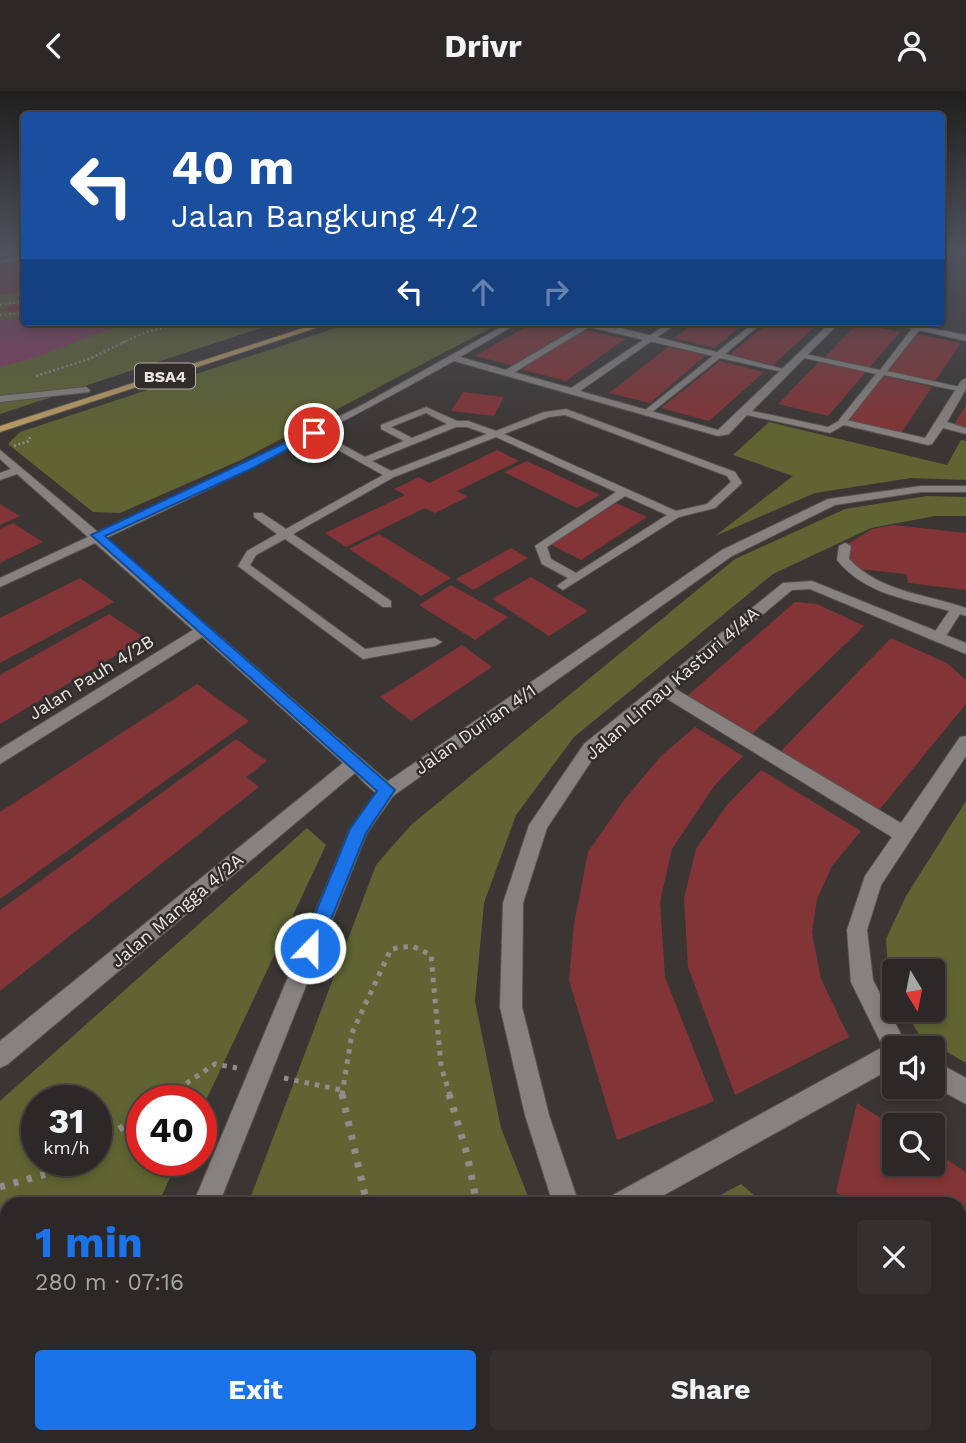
<!DOCTYPE html>
<meta charset="utf-8">
<style>
body{margin:0;font-family:"Work Sans",sans-serif;background:#34302f;color:#f1f3f6;height:100vh;display:flex;flex-direction:column;font-size:26px;white-space:nowrap}
*{box-sizing:border-box;margin:0}
p{font-size:23px;color:#a6a6a7}
.icon{flex:none;width:38px;height:38px;fill:none;stroke:currentColor;stroke-width:2;stroke-linecap:round;stroke-linejoin:round}
.map{position:relative;flex:1;overflow:hidden}
.details{position:absolute;left:0px;top:1106px;width:966px;height:247px;display:flex;flex-direction:column;background:#2c2827;border-radius:21px 21px 0 0;box-shadow:0 4px 10px #0003,0 0 0 2px #484444}
.details>*{flex:none}
.top-card{position:absolute;left:21px;top:21px;width:924px;height:214px;border-radius:7px;box-shadow:0 4px 10px #0003,0 0 0 2px #484444;background:#1a4fa0;color:#fff;overflow:hidden}
.needle{width:46px;rotate:170deg}
.fabs{position:absolute;left:882px;top:868px;display:grid;gap:14px}
.fabs a{display:grid;place-items:center;width:63px;height:63px;border-radius:7px;background:#2c2827;box-shadow:0 4px 10px #0003,0 0 0 2px #484444;font-size:35px}
.speed{position:absolute;left:21px;top:994px;display:flex;gap:14px;font-size:35px;font-weight:700;text-align:center}
.speed>*{display:grid;place-content:center;width:91px;height:91px;border-radius:50%;background:#2c2827;box-shadow:0 4px 10px #0003,0 0 0 2px #484444;line-height:1}
.speed small{font-size:18px;font-weight:400}
.speed .limit{border:10px solid #d22;background:#fff;color:#111}
.pin{position:absolute;display:grid;place-items:center;width:60px;height:60px;color:#fff;margin:-30px;border:4px solid #fff;border-radius:50%;box-shadow:0 2px 7px #0007}
.me{position:absolute;width:77px;margin:-38px;rotate:22deg;stroke-linejoin:round;filter:drop-shadow(0 0 5px #0008)}
.turn{display:flex;align-items:center;gap:24px;height:147px;padding:0 35px;font-size:32px}
.turn .icon{width:91px;height:91px;stroke-width:2.5}
.turn b{display:block;font-size:49px;line-height:60px}
.lanes{display:flex;align-items:center;height:66px;padding:0 35px;background:#0003;justify-content:center;gap:35px;direction:ltr}
.lanes .off{opacity:.35}
.round{display:grid;place-items:center;flex:none;width:74px;height:74px;border-radius:7px;background:#34302f}
.headline{display:flex;align-items:center;justify-content:space-between;height:119px;padding:0 35px}
h1{font-size:42px;font-weight:700;line-height:52px;color:#1a73e8}
.button{display:flex;gap:14px;margin-top:auto;padding:14px 35px}
.button a{flex:1;height:80px;border-radius:7px;background:#1a73e8;color:#fff;font-size:28px;font-weight:700;line-height:80px;text-align:center}
.button a+a{background:#34302f;color:#f1f3f6}
header{display:flex;justify-content:space-between;align-items:center;height:91px;padding:0 35px;background:#2c2827;font-size:32px;font-weight:700}
.map>svg:first-child{display:block}
.green{fill:#5f6432;fill-rule:evenodd}
.water{fill:#853c60}
.building{fill:#833436}
.lines{fill:none;stroke-linecap:round;stroke-linejoin:round}
.service-casing{stroke:#56524f;stroke-width:2}
.minor-casing{stroke:#56524f;stroke-width:2}
.tertiary-casing{stroke:#56524f;stroke-width:2}
.secondary-casing{stroke:#56524f;stroke-width:2}
.primary-casing{stroke:#56524f;stroke-width:2}
.path-far3{stroke:#908c8a;stroke-width:2;stroke-dasharray:2 2.5;stroke-linecap:butt}
.path-far2{stroke:#908c8a;stroke-width:2.5;stroke-dasharray:2 2.5;stroke-linecap:butt}
.path-far1{stroke:#908c8a;stroke-width:5;stroke-dasharray:4.5 6;stroke-linecap:butt}
.path{stroke:#908c8a;stroke-width:7;stroke-dasharray:5 9;stroke-linecap:butt}
.service{fill:#87827f;fill-rule:evenodd}
.minor{fill:#87827f;fill-rule:evenodd}
.tertiary{fill:#87827f;fill-rule:evenodd}
.secondary{fill:#a19070;fill-rule:evenodd}
.primary{fill:#bc9d61;fill-rule:evenodd}
.route{fill:#1a73e8;stroke:#114b97;stroke-width:2}
.labels{text-anchor:middle;dominant-baseline:central;stroke-width:5;stroke-linejoin:round;paint-order:stroke}
.shield{fill:#302c2a;stroke:#b2aeac;stroke-width:2}
.shield-label{font-size:16px;font-weight:bold;fill:#e9e6e4}
.street-label{font-size:18px;fill:#e9e6e4;stroke:#302c2a}
</style>
<header><svg class="icon" aria-label="back" viewBox="0 0 24 24"><path d="M15 5l-7 7 7 7"/></svg>Drivr<svg class="icon" aria-label="person" viewBox="0 0 24 24"><circle cx="12" cy="8" r="4"/><path d="M4 21q1-7 8-7t8 7"/></svg></header>
<div class="map">
<svg width="966" height="1352" viewBox="0 0 966 1352">
<rect width="100%" height="100%" fill="#3b3634"/>
<path class="green" d="M24,164v67h255l-279,92v-154z
M354,231h148l-259,137 -123,54 -27,-1 -85,-68 12,-12z
M769,331l178,43 14,-25 5,1v39l-55,-2 -96,15 -100,43 78,-60 -60,-21z
M927,405l39,1v19h-31l-64,12 -98,46 -199,163 -58,78 -32,88 -9,98 26,127 30,76h-283l128,-339 35,-40 324,-266 110,-50z
M966,710v262l-46,-27 -16,-26h29v-39h-39v21l-5,-9 -3,-44 20,-43z
M307,737l19,17 -125,266v-10h-59v59h36l-20,44h-151v142l-7,-3v-242zM37,1010h59v59h-59z
M741,1093l24,20h-61z
M959,1271l7,6v75h-735l-14,-6h742z"/>
<path class="water" d="M24,227v4h104l-86,33 -42,12v-46z"/>
<path class="building" d="M24,169v32l-24,3v-30z
M12,213l12,1v4l-9,3 -15,-1z
M534,231h22l22,5 -63,39 -40,-10z
M697,231h50l-33,26 -40,-10z
M770,231h50l-48,44 -43,-11z
M858,232l42,9 -31,36 -45,-10z
M583,238l42,10 -59,42 -46,-12z
M916,243l45,9 -26,38 -49,-10z
M668,256l38,8 -56,48 -41,-10z
M720,270l44,11 -55,49 -48,-13z
M820,270l46,11 -38,44 -50,-12z
M883,285l49,11 -32,48 -54,-13z
M463,301l41,5 -10,19 -43,-5z
M966,314v23l-12,-3z
M497,359l22,11 -62,30 11,6 -33,16 -10,-5 -79,39 -21,-14 80,-38 -11,-6 25,-12 10,6z
M527,370l73,34 -23,13 -73,-36z
M616,412l31,14 -66,43 -31,-16z
M0,413l20,12 -20,9z
M13,432l30,19 -43,21v-34z
M893,434l73,8v57l-58,-7 -2,-9 -57,-6 -4,-22 27,-17z
M379,443l72,44 -30,18 -72,-47z
M511,457l17,10 -55,32 -17,-11z
M531,486l57,34 -39,25 -57,-37z
M80,487l34,24 -114,61v-45z
M451,494l57,32 -33,23 -56,-35z
M795,511l22,2 47,22 -113,109 -65,-38z
M109,523l36,24 -145,86v-49z
M891,547l56,25 19,17v24l-87,106 -99,-58z
M462,554l30,22 -81,54 -31,-24z
M197,593l52,37 -249,178v-87z
M695,636l48,29 -28,29 -43,64 -12,53 5,75 49,124 -97,39 -48,-160 5,-56 14,-72 36,-52 37,-44z
M236,648l31,22 -21,16 13,10 -259,204v-81z
M761,679l100,61 -29,35 -15,33 -5,34 9,46 28,58 -114,58 -47,-128 -4,-69 12,-49 30,-43z
M857,1012l37,24v37h39v-13l33,21v107l-7,-5v-70h-105l-18,-12z"/>
<g class="lines">
<defs>
<path id="service" d="M24,164v4l-24,5v-4z
M575,231h21l121,30 38,-30h8l-38,32 66,17 -4,2 -67,-15 -73,58 -3,-1v-4l69,-55 -124,-29 -79,48h-6v-4l78,-46z
M914,235l7,2 -34,43 77,17v4l-80,-17 -39,49h-6v-4l37,-46 -76,-17v-4l80,17z
M86,296l4,3 -1,2 -89,10v-6z
M426,316l31,14h11l28,10 48,-19 22,-3 169,63 7,11 -27,25 -36,9 -116,73 -6,-4 11,-8 -26,-14 -7,-18 81,-54 -120,-55 -102,40 -101,57 98,67v6h-8l-98,-68 -29,16 -6,10 115,84 70,-11 7,4 -7,4 -72,13 -125,-93 9,-15 30,-17 -23,-17v-4h8l24,16 97,-54 -72,-40v-4h6l48,26 39,-16 -23,-12v-4zM426,322l21,11 -35,14 -21,-11zM565,324l162,61 4,6 -24,22 -31,7 -172,-77 45,-17zM456,336h11l20,7 -96,37 -19,-10zM625,405l42,19 -91,58 -25,-14 -4,-12z
M845,452l6,3 -2,13c31,33 76,35 117,49v8l-6,-2 -16,25h-10l-2,-3 17,-25c-40,-12 -84,-16 -112,-51l2,-14z"/>
<path id="minor" d="M18,158h6v3l-24,5v-4z
M510,231h10l-60,35 111,31 99,-66h9l-99,69 138,39 113,-108h9l-88,89 76,16 14,-8 83,19 36,-57 5,-3v11l-19,33 19,6v6l-23,-6 -11,16 -4,1 -84,-20 -14,8 -83,-18 -18,19 -11,2 -264,-75c-114,64 -230,122 -348,177l287,248 3,5 -3,5c-14,5 -28,-13 -38,-23l-347,291 -8,4v-27l343,-278 -141,-126 -202,127v-15l193,-119 -98,-87 -95,44v-9l88,-41 -71,-63 -17,6v-7l11,-4 -11,-10v-9l98,82 148,-68 116,-59z
M883,231h16l67,13v6z
M812,490l154,62v11l-156,-65 -18,1 -118,98 227,135 59,-86 6,-1v20l-85,129 -14,45 6,50 35,68h-14v19l-246,137h-39l4,-9 270,-148 -32,-65 -4,-52 18,-54 27,-39 -228,-140 -68,57 -49,74 -24,75 -1,104 27,108 30,89h-26l-28,-89 -25,-108 3,-104 26,-78 55,-81 199,-161z
M933,969l33,18v26l-33,-18z"/>
<path id="tertiary" d="M921,395h45v6h-45l-86,13 -103,51 -339,240 -26,37 -148,371h-26l157,-375 31,-43 341,-236 106,-51z
M95,1346h32l-2,6h-32z"/>
<path id="secondary" d="M943,158l23,4v4l-22,-7z
M0,1309l7,2v32l-7,-2z
M50,1346h48l3,6h-48z"/>
<path id="primary" d="M322,231h12l-334,110v-6z"/>
</defs>
<use href="#service" class="service-casing"/>
<use href="#minor" class="minor-casing"/>
<use href="#tertiary" class="tertiary-casing"/>
<use href="#secondary" class="secondary-casing"/>
<use href="#primary" class="primary-casing"/>
<path class="path-far3" d="M0,214l24,-4
M0,224l24,-2
M122,252l24,-11 43,-10"/>
<path class="path-far2" d="M36,285l53,-17 37,-18
M14,355l15,-5 1,-4"/>
<path class="path-far1" d="M284,987l57,12
M169,1004l46,-31 22,4
M342,1004l10,-62 39,-84 21,-3 19,9 10,111 9,29"/>
<path class="path" d="M342,1003l25,110
M449,1003l18,60 10,50
M161,1010l11,-7
M96,1054l46,-31
M0,1096l61,-17 14,-10
M714,1346l12,6"/>
<use href="#service" class="service"/>
<use href="#minor" class="minor"/>
<use href="#tertiary" class="tertiary"/>
<use href="#secondary" class="secondary"/>
<use href="#primary" class="primary"/>
</g>
<linearGradient id="sky" x2="0" y2="1"><stop stop-color="#201e1d"/><stop offset="0.46" stop-color="#4f525c"/><stop offset="1" stop-color="#4f525c" stop-opacity="0"/></linearGradient>
<rect width="966" height="347" fill="url(#sky)"/>
<path class="route" d="M310,340l8,2 -65,35 -148,68 290,254 -29,43 -49,121 -7,3 -6,-3 -3,-6 49,-119 27,-38 -286,-256z"/>
<g class="labels">
<rect class="shield" x="135" y="272.5" width="60" height="25" rx="5"/>
<g class="shield-label">
<text x="165" y="285">BSA4</text>
</g>
<g class="street-label">
<text transform="translate(91 586) rotate(-32)">Jalan Pauh 4/2B</text>
<text transform="translate(672 592) rotate(-41)">Jalan Limau Kasturi 4/4A</text>
<text transform="translate(475 638) rotate(-35)">Jalan Durian 4/1</text>
<text transform="translate(177 819) rotate(-40)">Jalan Mangga 4/2A</text>
</g>
</g>
</svg>
<div class="fabs">
<a><svg class="needle" viewBox="-14 -14 28 28"><path d="M0-13l5 13h-10z" fill="#e53935"/><path d="M0 13l5-13h-10z" fill="#a6a6a7"/></svg></a>
<a><svg class="icon" aria-label="sound" viewBox="0 0 24 24"><path d="M4 9h4l5-4v14l-5-4H4zM17 9q2 3 0 6"/></svg></a>
<a><svg class="icon" aria-label="search" viewBox="0 0 24 24"><circle cx="10" cy="10" r="6"/><path d="M15 15l6 6"/></svg></a>
</div>
<div class="speed"><div>31<small>km/h</small></div><div class="limit">40</div></div>
<div class="pin" style="left:314px;top:342px;background:#d93025"><svg class="icon" aria-label="arrive" viewBox="0 0 24 24"><path d="M6 21V4h12l-3 4 3 4H6"/></svg></div>
<svg class="me" style="left:310px;top:857px" viewBox="-20 -20 40 40"><circle r="17" fill="#1a73e8" stroke="#fff" stroke-width="3"/><path d="M0-11L8 9 0 5-8 9z" fill="#fff"/></svg>
<div class="top-card">
<div class="turn"><svg class="icon" aria-label="left" viewBox="0 0 24 24"><path d="M17 20v-9H6M10 6l-5 5 5 5"/></svg><div><b>40 m</b>Jalan Bangkung 4/2</div></div>
<div class="lanes"><svg class="icon" aria-label="left" viewBox="0 0 24 24"><path d="M17 20v-9H6M10 6l-5 5 5 5"/></svg><svg class="icon off" aria-label="ahead" viewBox="0 0 24 24"><path d="M12 20V5M6 11l6-6 6 6"/></svg><svg class="icon off" aria-label="right" viewBox="0 0 24 24"><path d="M7 20v-9h11M14 6l5 5-5 5"/></svg></div>
</div>
<section class="details">
<div class="headline"><div><h1>1 min</h1><p>280 m · 07:16</p></div><a class="round"><svg class="icon" aria-label="close" viewBox="0 0 24 24"><path d="M6 6l12 12M18 6L6 18"/></svg></a></div>
<div class="button"><a>Exit</a><a>Share</a></div>
</section>
</div>
